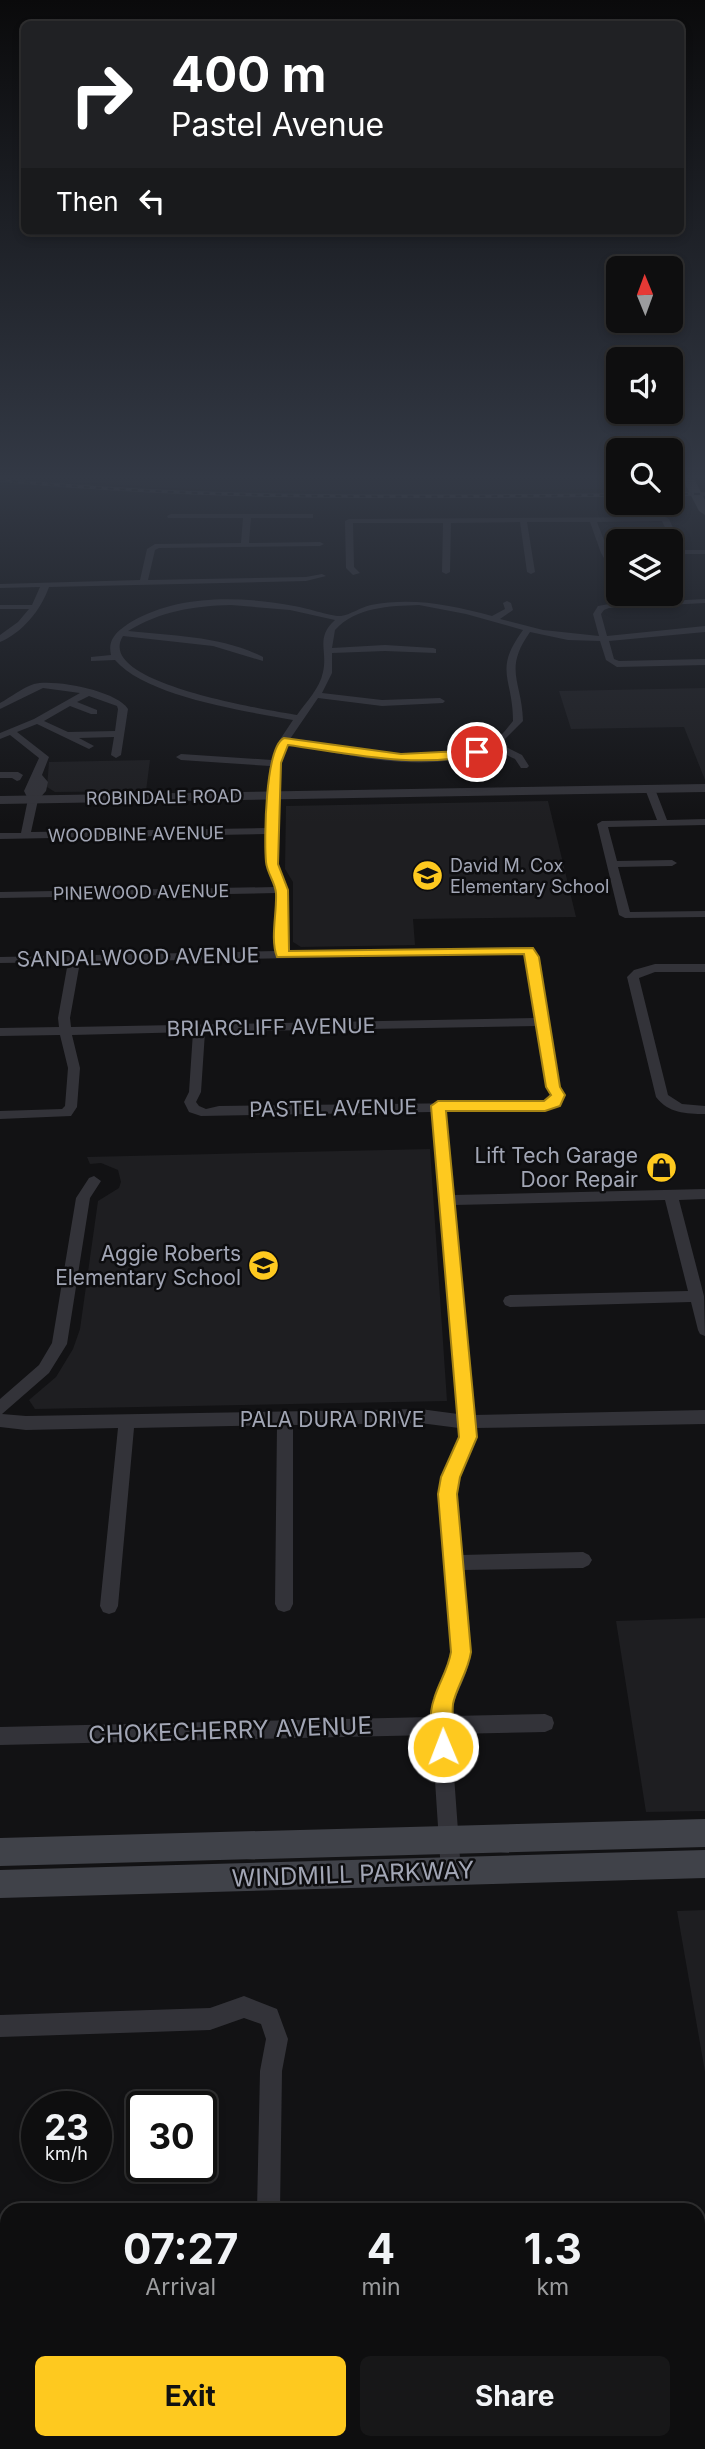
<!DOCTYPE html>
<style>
body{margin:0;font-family:Inter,sans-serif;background:#171718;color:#f1f3f6;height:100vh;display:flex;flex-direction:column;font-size:26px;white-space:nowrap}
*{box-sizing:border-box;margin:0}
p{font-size:23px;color:#9b9c9e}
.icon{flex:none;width:38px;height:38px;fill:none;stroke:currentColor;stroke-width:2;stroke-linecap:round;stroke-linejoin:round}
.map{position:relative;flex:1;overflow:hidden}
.side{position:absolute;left:0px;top:2203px;width:705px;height:247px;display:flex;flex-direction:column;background:#0e0e0f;border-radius:21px 21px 0 0;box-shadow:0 4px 10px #0003,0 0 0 2px #2e2e2f}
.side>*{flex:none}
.top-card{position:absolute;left:21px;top:21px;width:663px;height:214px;border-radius:10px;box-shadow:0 4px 10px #0003,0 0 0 2px #2e2e2f;background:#202124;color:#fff;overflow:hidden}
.needle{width:46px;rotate:359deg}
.fabs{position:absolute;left:606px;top:256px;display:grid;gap:14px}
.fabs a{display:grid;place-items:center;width:77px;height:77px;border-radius:10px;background:#0e0e0f;box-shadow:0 4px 10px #0003,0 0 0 2px #2e2e2f;font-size:35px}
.speed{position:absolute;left:21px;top:2091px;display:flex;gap:14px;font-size:35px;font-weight:700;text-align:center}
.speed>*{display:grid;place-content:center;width:91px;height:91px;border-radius:50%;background:#0e0e0f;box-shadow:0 4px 10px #0003,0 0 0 2px #2e2e2f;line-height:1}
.speed small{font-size:18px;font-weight:400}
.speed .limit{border:4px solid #111;border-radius:10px;background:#fff;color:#111}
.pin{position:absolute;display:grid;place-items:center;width:60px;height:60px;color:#fff;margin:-30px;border:4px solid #fff;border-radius:50%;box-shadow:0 2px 7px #0007}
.me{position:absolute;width:77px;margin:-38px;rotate:359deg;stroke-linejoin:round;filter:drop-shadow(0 0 5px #0008)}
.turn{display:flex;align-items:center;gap:24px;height:147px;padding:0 35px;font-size:32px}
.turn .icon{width:91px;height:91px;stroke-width:2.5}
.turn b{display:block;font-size:49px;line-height:60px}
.then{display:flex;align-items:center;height:66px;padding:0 35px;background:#0003;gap:14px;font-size:26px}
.eta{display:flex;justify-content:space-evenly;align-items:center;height:119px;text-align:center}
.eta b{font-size:42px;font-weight:700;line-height:49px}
.button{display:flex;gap:14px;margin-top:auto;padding:14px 35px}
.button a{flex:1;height:80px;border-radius:10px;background:#fec91f;color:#111;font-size:28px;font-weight:700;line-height:80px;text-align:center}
.button a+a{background:#171718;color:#f1f3f6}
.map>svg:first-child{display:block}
.built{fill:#1e1e21}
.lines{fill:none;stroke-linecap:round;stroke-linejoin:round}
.minor{fill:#333339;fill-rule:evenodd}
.tertiary{fill:#333339;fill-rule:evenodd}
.secondary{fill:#404249;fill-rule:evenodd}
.primary{fill:#4e5058;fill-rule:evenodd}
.rail-casing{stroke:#45474e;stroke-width:3.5}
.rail{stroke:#0d0d0f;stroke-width:2;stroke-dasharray:6;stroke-linecap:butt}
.route{fill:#fec91f;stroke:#a58314;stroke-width:2}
.labels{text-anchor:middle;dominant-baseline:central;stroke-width:5;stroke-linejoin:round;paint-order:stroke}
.far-street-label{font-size:18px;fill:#a2a6b5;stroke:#0d0d0f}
.far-poi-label{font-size:18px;fill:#a2a6b5;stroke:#0d0d0f;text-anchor:start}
.street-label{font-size:21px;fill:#a2a6b5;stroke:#0d0d0f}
.poi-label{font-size:21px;fill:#a2a6b5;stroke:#0d0d0f;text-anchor:end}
.near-street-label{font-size:24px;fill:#a2a6b5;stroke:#0d0d0f}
</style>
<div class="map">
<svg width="705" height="2449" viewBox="0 0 705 2449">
<rect width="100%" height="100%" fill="#121214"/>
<path class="built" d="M51,480h567v9l-361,2 -91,-3z
M705,688v92l-21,-53 -113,2 -12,-38z
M150,760l-4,31 -91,1 -8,-5 2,-25z
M548,801l28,116 -163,2 2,26 -114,2 -8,-5v-60l-8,-13 1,-63z
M430,1149l17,252 -412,8 -6,-9 27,-23 17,-28 7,-20 18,-128 21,-13 2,-6 -3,-12 -17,-7 -11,1 -3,-7z
M705,1618v193l-59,1 -30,-191z
M705,1910v162l-28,-161z"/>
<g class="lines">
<path class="minor" d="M171,514h142v4h-62l-2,25 71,-1 4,2 -4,2 -161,2 -4,2 -7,30 158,-3 16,-3 4,2 -20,5 -257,6c-8,23 -27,46 -49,55v-7l18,-13 11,-13h-29v-4h32l8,-18 -40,1v-4l140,-4 7,-31 8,-5 86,-1 2,-25h-75l-1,-2z
M665,517l4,2 14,31h22v4h-28l-15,-33 -65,1 12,31 9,14 -2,6h-3l-12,-20 -11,-31h-63l8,50 -4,2 -4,-2 -7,-50 -69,1 -1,49 -4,2 -4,-2 1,-49h-90l1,44 6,6 -7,2 -7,-7 -1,-47 4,-2z
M705,599v4l-96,5 -5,2 -3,4 6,22 98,-10v6l-96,9 5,18 5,2 86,-2v6l-88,2 -11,-7 -6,-19 -32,-1 -38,-8c-27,38 -8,49 -7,89l-23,23 22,11 7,11 -2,2h-6l-6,-9 -23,-11c-62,29 -141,7 -205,-4l-6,17 -3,21 -2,77 1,8 10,23 1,61 240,-4 4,1 6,9 21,130 5,8 -4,11 -15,4 -100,2 8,83 252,-6v10l-26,1 25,96 1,40 -5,-2 -2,-4 -7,-28 -181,5 -5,-2 -2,-4 2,-4 5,-2 178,-4 -23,-91 -211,5 20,210 231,-5v14l-230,4c2,18 -11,32 -16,48 -8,24 0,55 3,79l121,-3 6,3 3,5 -3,5 -6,3 -120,2c2,29 12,72 4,100 -5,16 -14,28 -16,46l94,-2 7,3 2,6 -2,6 -7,3 -94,2 10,138 -3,7 -7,3 -7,-3 -3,-7 -9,-137 -432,10v-18l432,-10c3,-24 16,-42 20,-65l-12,-158 2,-17 18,-40 -1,-9 -39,-5 -127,2v179l-3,6 -6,2 -6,-2 -3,-6 2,-179 -143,3 -16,178 -3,6 -6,2 -6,-2 -3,-6 18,-178 -92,2 -26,-3v-28l39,-34 13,-22 24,-145 13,-20 5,-2 7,5 -11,17 -23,146 -18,29 -47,41 24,2 394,-7 38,5 -26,-302 -231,4 -12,-4 -5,-10 5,-10 4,-60 -121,3 8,33 -3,39 -6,9 -71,3v-8l62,-2 3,-3 3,-38 -8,-33 -60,1v-8l59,-1 -1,-9 10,-56 -68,1v-6l276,-6 1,-58 -277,5v-6l276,-5 -9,-20 -1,-33 -266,5v-6h21l7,-34 -4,-8 15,-33 -29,-23 -10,4v-6l34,-14 46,-26 -37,-5 -43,21v-6c11,-6 22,-15 34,-19 21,-5 83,7 94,25l-7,46 -5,3 -5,-3 3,-18 -35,1 15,8 -5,3 -52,-25 -20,8 32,25 -7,18 6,7 -2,9 -8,9 -7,32 235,-4 4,-62 -89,-6 -5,-3 5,-3 91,6 7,-19 14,-21c-48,-9 -146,-23 -178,-60l-24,1v-4l20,-2c-4,-17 8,-25 20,-33 48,-28 110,-26 163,-16 9,1 40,11 47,10 9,-1 20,-9 30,-11 42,-8 80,0 121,11l13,-7 -2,-6 4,-2 4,2 2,7 -13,9 43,11 56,6 -6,-22 5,-8 11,-2zM231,605l59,5 45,10c-20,18 -7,30 -12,52 -3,16 -17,30 -26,43 -28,-5 -204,-32 -174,-79l90,10 50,15v-4c-41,-21 -90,-21 -135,-26 33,-20 65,-25 103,-26zM419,605l47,9 57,16c-30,41 -10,47 -10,91 -5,6 -11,15 -19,19 -55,32 -144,9 -204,-1l28,-41 64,8 61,-3 2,-2 -5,-3 -58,2 -60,-7 10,-20v-20l53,-2 51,2v-4l-3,-1 -48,-3 -53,3 3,-18c21,-23 54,-24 84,-25zM89,696l28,10 1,3 -3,22 -47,1 -24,-11 26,-15 21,8h6v-4l-20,-8zM524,954l12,64 -465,9 -1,-9 10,-56zM537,1026l10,61 5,8 -2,5 -5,2 -326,4 -13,3 -7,-3 -3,-4 5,-10 4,-60z
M0,772h18l5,3 -3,5 -3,1 -5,-3h-12z
M650,786l5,3 12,31 38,-1v6l-97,2 9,34 55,-1 5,3 -5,3 -54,1 12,45 75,-1v6l-80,1 -6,-3 -22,-91 5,-3 55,-1 -12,-31z
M655,964h50v8h-50l-16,6 29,117 14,9 23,2v8c-19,0 -37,-1 -49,-17l-29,-120 7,-7z
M244,1996l33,13 11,30 -6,32 -2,139h-23l3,-139 6,-32 -5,-15 -17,-6 -34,12 -210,7v-22l210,-7z
M0,2279h7v24h-7z
M253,2443h26v6h-26z"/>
<path class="tertiary" d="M705,784v8l-705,12v-8z"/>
<path class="secondary" d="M705,1819v28l-705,19v-28z
M705,1850v28l-705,20v-28z"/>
<path class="primary" d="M683,480h12l10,20v15l-6,-4z"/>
<defs>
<path id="rail" d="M0,480c206,20 411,17 618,15
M670,494h35"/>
</defs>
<use href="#rail" class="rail-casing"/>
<use href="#rail" class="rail"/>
</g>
<linearGradient id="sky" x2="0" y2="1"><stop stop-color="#0a0a0b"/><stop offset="0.58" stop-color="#333945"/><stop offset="1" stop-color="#333945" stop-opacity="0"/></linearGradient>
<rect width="705" height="823" fill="url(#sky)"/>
<path class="route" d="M284,738l117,16 80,-4v4c-64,15 -129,0 -193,-9l-7,18 -3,101 10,26 1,61 244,-3 6,9 21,130 5,8 -5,11 -15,5h-99l31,326 -17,40 -3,17 14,158c-3,20 -15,36 -18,52 -2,17 4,34 -3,50l-7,3 -8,-3c-6,-13 -6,-41 -1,-55 5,-17 14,-29 17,-47l-13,-158 3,-17 18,-40 -28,-331 7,-5h106l7,-6 -5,-8 -22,-133 -247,3c-7,-18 0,-44 -1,-64 -1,-11 -9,-20 -10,-31 -2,-22 -1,-115 18,-124z"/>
<defs>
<symbol id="school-disc" viewBox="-11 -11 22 22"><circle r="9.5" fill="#fec91f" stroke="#0d0d0f"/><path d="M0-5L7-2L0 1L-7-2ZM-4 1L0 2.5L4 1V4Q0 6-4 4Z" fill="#111"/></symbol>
<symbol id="shop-disc" viewBox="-11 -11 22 22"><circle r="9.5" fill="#fec91f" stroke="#0d0d0f"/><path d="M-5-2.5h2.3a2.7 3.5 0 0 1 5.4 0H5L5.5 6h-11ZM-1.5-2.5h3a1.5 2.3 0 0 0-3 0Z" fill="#111"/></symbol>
</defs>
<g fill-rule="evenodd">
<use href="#school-disc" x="410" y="858" width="35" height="35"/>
<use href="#shop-disc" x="644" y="1150" width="35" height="35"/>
<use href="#school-disc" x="246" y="1248" width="35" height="35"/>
</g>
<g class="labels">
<g class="far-street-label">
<text transform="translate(164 797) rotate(-1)">ROBINDALE ROAD</text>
<text transform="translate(136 834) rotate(-1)">WOODBINE AVENUE</text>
<text transform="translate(141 892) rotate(-1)">PINEWOOD AVENUE</text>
</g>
<g class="far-poi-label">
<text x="450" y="865">David M. Cox<tspan x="450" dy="21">Elementary School</tspan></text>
</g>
<g class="street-label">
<text transform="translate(138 957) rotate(-1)">SANDALWOOD AVENUE</text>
<text transform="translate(271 1027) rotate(-1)">BRIARCLIFF AVENUE</text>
<text transform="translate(333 1108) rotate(-1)">PASTEL AVENUE</text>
<text x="332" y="1419">PALA DURA DRIVE</text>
</g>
<g class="poi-label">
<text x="638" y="1155">Lift Tech Garage<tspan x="638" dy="24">Door Repair</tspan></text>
<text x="241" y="1253">Aggie Roberts<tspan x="241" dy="24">Elementary School</tspan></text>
</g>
<g class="near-street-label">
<text transform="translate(230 1730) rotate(-2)">CHOKECHERRY AVENUE</text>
<text transform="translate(353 1874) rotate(-2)">WINDMILL PARKWAY</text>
</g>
</g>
</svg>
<div class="fabs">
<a><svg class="needle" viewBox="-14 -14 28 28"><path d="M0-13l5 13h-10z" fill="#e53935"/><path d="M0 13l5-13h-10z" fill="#9b9c9e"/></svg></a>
<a><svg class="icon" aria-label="sound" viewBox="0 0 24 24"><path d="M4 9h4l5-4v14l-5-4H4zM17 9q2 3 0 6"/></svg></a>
<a><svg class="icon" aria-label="search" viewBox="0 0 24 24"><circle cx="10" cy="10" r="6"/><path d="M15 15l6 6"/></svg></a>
<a><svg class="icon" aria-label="layers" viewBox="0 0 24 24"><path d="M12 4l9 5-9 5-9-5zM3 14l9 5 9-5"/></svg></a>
</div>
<div class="speed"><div>23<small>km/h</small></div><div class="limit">30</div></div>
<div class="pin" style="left:477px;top:752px;background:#d93025"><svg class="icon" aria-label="arrive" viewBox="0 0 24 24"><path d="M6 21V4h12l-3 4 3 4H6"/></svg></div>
<svg class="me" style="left:443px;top:1747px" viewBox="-20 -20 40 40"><circle r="17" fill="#fec91f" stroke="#fff" stroke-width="3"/><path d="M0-11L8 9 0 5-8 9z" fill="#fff"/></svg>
<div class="top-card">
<div class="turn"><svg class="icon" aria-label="right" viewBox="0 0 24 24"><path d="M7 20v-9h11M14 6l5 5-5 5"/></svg><div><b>400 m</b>Pastel Avenue</div></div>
<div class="then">Then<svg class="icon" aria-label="left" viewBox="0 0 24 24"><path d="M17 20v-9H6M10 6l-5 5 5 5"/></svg></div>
</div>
<section class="side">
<div class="eta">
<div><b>07:27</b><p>Arrival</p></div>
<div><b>4</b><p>min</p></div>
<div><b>1.3</b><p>km</p></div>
</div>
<div class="button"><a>Exit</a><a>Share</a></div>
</section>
</div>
